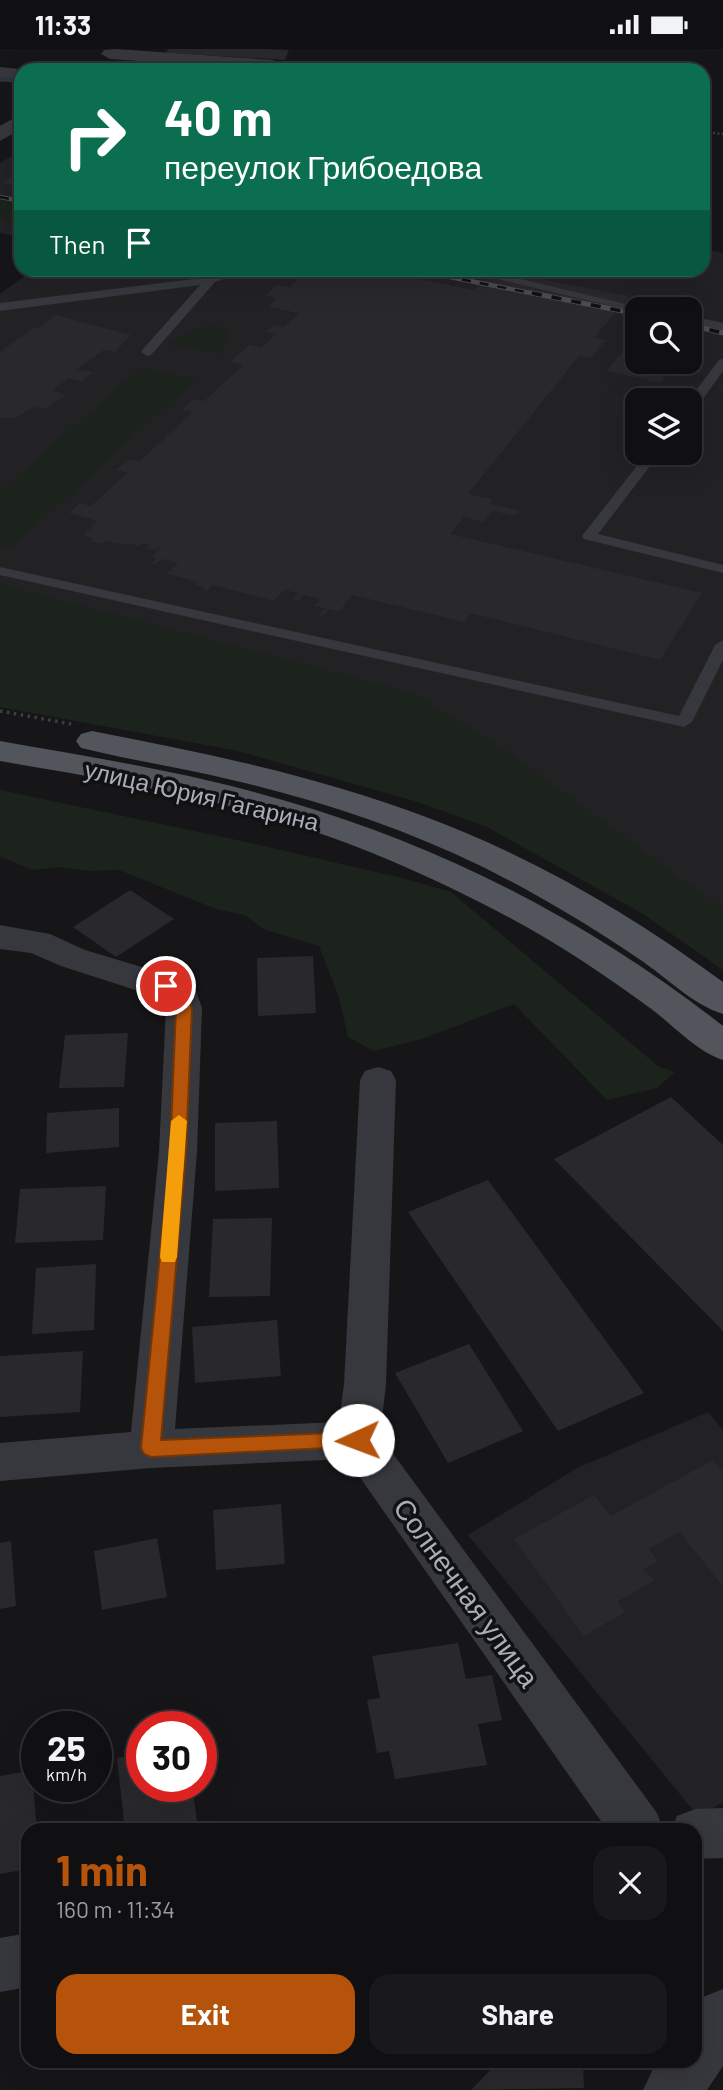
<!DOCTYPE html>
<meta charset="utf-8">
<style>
body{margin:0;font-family:Barlow,sans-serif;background:#19191b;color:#f1f3f6;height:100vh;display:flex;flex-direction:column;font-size:26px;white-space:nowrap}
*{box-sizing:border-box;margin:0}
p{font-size:23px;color:#9c9d9f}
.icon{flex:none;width:38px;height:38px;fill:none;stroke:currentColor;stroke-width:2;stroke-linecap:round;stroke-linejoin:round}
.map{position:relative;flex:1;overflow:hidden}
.side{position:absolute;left:21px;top:1774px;width:681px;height:245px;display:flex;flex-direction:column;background:#101012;border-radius:21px;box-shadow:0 7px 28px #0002,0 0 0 2px #303032}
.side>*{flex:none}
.hud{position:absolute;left:14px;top:14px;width:696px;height:214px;border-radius:21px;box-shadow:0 7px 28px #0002,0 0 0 2px #303032;background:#0b6e4f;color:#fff;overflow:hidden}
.controls{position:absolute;left:625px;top:248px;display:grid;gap:14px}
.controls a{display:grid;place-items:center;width:77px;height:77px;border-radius:14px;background:#101012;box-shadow:0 7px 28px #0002,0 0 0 2px #303032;font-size:35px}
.speed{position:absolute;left:21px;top:1662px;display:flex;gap:14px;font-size:35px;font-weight:700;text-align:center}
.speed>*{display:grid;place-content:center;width:91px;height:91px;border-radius:50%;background:#101012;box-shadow:0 7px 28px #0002,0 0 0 2px #303032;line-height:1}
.speed small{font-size:18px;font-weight:400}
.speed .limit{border:10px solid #d22;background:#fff;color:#111}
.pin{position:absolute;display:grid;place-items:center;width:60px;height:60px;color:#fff;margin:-30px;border:4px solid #fff;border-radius:50%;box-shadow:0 2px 7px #0007}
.me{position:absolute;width:77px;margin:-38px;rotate:268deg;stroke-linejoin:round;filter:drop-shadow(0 0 5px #0008)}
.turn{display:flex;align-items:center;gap:24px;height:147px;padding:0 35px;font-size:32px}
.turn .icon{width:91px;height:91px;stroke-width:2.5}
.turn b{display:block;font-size:49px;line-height:60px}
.then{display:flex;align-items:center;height:66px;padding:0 35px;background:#0003;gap:14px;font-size:26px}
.round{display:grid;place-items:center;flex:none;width:74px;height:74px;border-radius:21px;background:#19191b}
.head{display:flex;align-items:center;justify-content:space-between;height:119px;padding:0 35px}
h1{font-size:42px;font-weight:700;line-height:52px;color:#b45309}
.action{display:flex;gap:14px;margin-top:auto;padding:14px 35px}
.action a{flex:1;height:80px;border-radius:21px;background:#b45309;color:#fff;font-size:28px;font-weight:700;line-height:80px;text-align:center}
.action a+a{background:#19191b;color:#f1f3f6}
.status{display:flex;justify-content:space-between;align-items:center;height:49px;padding:0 35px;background:#101012;direction:ltr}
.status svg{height:19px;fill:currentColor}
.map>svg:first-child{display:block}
.built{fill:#222225;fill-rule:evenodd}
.green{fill:#1c231d}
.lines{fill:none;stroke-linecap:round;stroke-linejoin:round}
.stream{stroke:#2c353c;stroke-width:5}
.building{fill:#29292c}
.path-far1{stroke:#3d3f44;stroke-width:2.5;stroke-dasharray:2 2.5;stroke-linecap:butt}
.path{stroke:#3d3f44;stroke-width:3.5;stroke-dasharray:2.5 4.5;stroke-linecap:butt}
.service{fill:#37383d;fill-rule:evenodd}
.minor{fill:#37383d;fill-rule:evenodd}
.tertiary{fill:#37383d;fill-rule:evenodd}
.primary{fill:#53555c;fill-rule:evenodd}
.rail-far1-casing{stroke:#4a4c52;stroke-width:4.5}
.rail-casing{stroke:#4a4c52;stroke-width:5}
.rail-far1{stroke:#111113;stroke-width:2.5;stroke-dasharray:9;stroke-linecap:butt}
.rail{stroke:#111113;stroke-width:3.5;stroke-dasharray:10;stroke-linecap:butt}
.route{fill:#b45309;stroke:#753606;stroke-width:2}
.slow{fill:#f59e0b}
.labels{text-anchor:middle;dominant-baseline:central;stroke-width:7;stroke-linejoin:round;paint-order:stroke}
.street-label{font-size:24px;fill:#a8adb8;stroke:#111113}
.near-street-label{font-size:28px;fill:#a8adb8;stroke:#111113}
</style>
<div class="status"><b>11:33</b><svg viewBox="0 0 49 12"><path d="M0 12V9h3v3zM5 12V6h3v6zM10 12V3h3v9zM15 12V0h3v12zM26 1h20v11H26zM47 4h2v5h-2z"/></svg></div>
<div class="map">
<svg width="723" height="2041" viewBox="0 0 723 2041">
<rect width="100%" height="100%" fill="#161618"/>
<path class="built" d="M21,101v88l-21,-5v-70z
M704,200l19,4v676l-211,-161 -512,-89v-385l33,-24 671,-1zM637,261h53v52h-53zM637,352h53v52h-53z
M708,1363l15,18v373l-26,12 -229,-280 109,-67z"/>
<path class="green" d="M0,146l21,4v24l-21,-3z
M217,277l10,3 5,8 -12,17 -52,-10 29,-16z
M142,318l54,12 -181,166 -15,4v-58z
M0,535l413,109 93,57 217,159v61l-80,-56 -156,-87 -69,-25 -180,-51 -238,-44z
M0,741l251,53 151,35 49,14 208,175 16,5 -18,16 -50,12 -93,-96 -92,35 -48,12 -26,-14 -9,-40 -20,-51 -56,-17 -18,-14 -29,-6 -97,-39 -30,1 -30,-4 -27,3 -32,-14z"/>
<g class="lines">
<path class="stream" d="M0,30l17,1"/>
</g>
<path class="building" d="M168,0h97l24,1 -4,10 -113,-7 -6,-1z
M21,121v17l-19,-4z
M309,220h61l104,21 19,-20 136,26 -35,42 12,2 -15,18 -12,-2 -111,138 25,5 -4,4 31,8 -5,5 -22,-5 -9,11 -20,-5 -14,17 252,59 -42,67 -190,-47 -6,9 -112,-27 -13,17 -10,-3 -5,7 -5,-1 6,-7 -11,-2 6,-7 -16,-4 -6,6 -5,-1 5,-7 -14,-3 -10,11 -61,-16 -6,6 -4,-1 2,-2 -11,-3 4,-3 -31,-8 11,-11 -16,-4 -7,6 -4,-1 6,-6 -5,-1 9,-10 -5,3 -10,-2 3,-4 -7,-1 -3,3 -11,-3 -2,2 -21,-4 -3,3 -12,-3 3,-3 -10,-3 15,-14 -29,-8 11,-10 11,3 36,-33 -11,-3 13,-11 11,2 53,-49 -11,-2 11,-11 11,2 39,-36 -13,-3 19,-17 12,3 15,-14 -10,-2 8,-7 10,2 15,-14 -31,-6 9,-9 -12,-2 12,-11 13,2z
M56,266l75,20 -16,17 -11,-2 -27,19 16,3 -11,9 -14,-3 -16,13 14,4 -8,6h-3l-10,8 -12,-2 -17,11h-16v-66l34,-25 4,1z
M622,303l15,3v7l39,1 -15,20 -54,-12z
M130,841l44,29 -58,38 -43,-30z
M313,907l3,57 -58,3 -1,-58z
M128,984l-4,54 -65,1 6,-53z
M671,1048l52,48v186l-169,-172z
M119,1059v39l-73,6 1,-40z
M277,1072l2,67 -64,3v-68z
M488,1131l156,213 -86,38 -150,-219z
M106,1137l-3,54 -88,3 5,-54z
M272,1169l-2,78 -61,1 4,-78z
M96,1215l-2,66 -62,4 4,-66z
M277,1271l4,56 -86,7 -3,-56z
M469,1295l54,87 -75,32 -53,-90z
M83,1302l-3,61 -80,5v-61z
M713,1411l10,12v115l-43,-55 -31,17 9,12 -15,9 12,10 -38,22 8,10 -41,24 -70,-97 80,-44 17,21z
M281,1455l4,60 -69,6 -3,-60z
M157,1489l10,59 -65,13 -8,-59z
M11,1492l5,65 -16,3v-66z
M458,1594l8,36 26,-4 10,45 -24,4 9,41 -92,14 -6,-28 -12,2 -10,-53 13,-2 -8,-42z
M142,1704v34h50l5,34 -51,10h-21l-8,-73z
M32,1721l5,61h-9v38l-28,5v-98z
M499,2012h84l1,27 -113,2z"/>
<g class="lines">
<path class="path-far1" d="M704,83l19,2"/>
<path class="path" d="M0,662l71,13"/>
<path class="service" d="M235,220h19l-39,13 -64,73 -4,1 -6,-4 2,-3 57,-64 -200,26v-8l210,-26z
M455,220h23l173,41 -14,2z
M690,267l33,7v8l-33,-8z
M723,310v12l-28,39 -5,1 -2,-10 31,-41z
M647,404h13l-62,81 125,31v8l-139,-34 -2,-3z
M0,518l679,149 36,-71 8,-5v20l-31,62 -8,5 -684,-152z"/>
<path class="minor" d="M115,0l158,11 9,5 -3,4 -12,1 -157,-11 -9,-5 3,-4z
M0,18l28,3h-7v8l-21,-1z
M21,65v15l-21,12v-15z
M0,876l50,9 35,16 93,28 16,8 8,22 -5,144 -22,277 164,-7 5,-38 16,-304 5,-9 13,-4 13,4 5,9 -10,304 -6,52 277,377 7,18h-56l-261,-372 -196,9 -151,13v-38l131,-11 28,-280 7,-144 -1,-6 -11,-6 -93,-30 -30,-13 -31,-4z
M723,1759v50l-28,1v-28h-24l6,-15 18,-7z
M28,1884v54l-28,5v-54z"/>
<path class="tertiary" d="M723,1940v77l-16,24h-64l14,-29h38v-53l8,-11z"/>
<path class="primary" d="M92,682c113,22 226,45 334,86 107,40 206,98 297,165v32c-30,-9 -58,-38 -84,-55 -50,-34 -102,-65 -156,-92 -80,-39 -165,-67 -251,-87 -50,-12 -101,-20 -151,-32l-5,-7 5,-7z
M0,692c96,17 193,32 286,60 160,46 307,123 437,225v34c-27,-9 -50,-35 -73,-52 -44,-32 -89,-63 -138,-89 -80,-43 -165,-80 -253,-105 -85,-24 -172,-38 -259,-53z"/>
<defs>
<path id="rail-far1" d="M0,148l21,4
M409,220l132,26"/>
<path id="rail" d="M532,244l105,21
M690,276l33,8"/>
</defs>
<use href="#rail-far1" class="rail-far1-casing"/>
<use href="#rail" class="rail-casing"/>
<use href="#rail-far1" class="rail-far1"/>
<use href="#rail" class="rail"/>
</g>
<path class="route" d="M166,932l20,10 6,17 -6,144 -25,288 197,-8 7,3 3,5 -3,6 -214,11 -7,-3 -3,-6 29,-296 6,-144 -2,-10 -16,-12z"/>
<path class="slow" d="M179,1066l8,6 -10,136 -2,5h-13l-2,-5 11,-136z"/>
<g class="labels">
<g class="street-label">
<text transform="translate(202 746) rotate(13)">улица Юрия Гагарина</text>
</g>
<g class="near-street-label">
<text transform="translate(467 1543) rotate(54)">Солнечная улица</text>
</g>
</g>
</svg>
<div class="controls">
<a><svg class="icon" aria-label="search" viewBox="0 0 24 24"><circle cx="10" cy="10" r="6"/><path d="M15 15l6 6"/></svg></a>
<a><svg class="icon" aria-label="layers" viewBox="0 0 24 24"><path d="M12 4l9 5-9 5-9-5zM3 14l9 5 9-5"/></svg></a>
</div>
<div class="speed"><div>25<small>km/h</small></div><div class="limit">30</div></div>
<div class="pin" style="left:166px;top:937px;background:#d93025"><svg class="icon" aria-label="arrive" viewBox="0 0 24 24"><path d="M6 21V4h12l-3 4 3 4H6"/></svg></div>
<svg class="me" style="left:358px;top:1391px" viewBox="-20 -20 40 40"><circle r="19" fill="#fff"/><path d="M0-13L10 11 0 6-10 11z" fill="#b45309"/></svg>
<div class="hud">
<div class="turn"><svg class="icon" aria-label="right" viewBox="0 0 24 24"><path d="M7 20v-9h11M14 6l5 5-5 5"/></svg><div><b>40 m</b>переулок Грибоедова</div></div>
<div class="then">Then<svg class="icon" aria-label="arrive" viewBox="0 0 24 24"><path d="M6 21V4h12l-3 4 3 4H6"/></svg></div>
</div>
<section class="side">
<div class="head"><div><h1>1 min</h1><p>160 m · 11:34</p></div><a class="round"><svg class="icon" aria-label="close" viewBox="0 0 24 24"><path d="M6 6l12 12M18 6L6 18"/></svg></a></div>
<div class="action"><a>Exit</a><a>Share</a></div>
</section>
</div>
